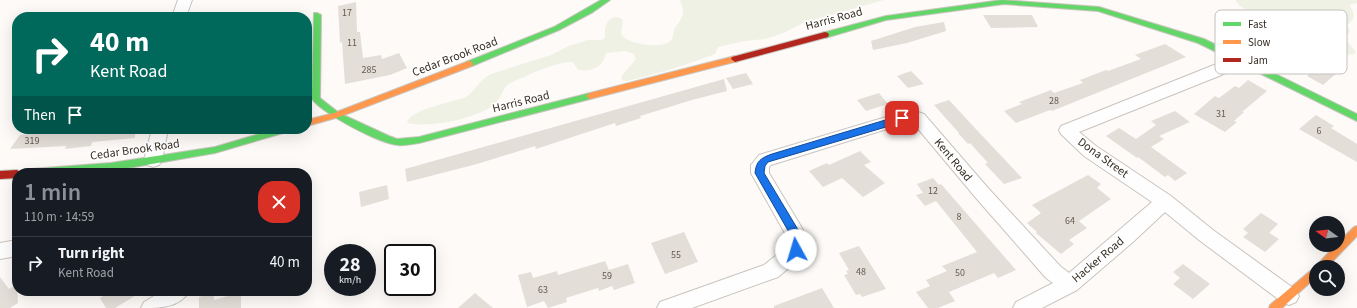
<!DOCTYPE html>
<meta charset="utf-8">
<style>
body{margin:0;font-family:"Source Sans 3",sans-serif;background:#242831;color:#f1f3f6;height:100vh;display:flex;flex-direction:column;font-size:15px;white-space:nowrap}
*{box-sizing:border-box;margin:0}
p{font-size:13px;color:#9ea1a6}
.icon{flex:none;width:22px;height:22px;fill:none;stroke:currentColor;stroke-width:2;stroke-linecap:round;stroke-linejoin:round}
.map{position:relative;flex:1;overflow:hidden}
.sheet{position:absolute;left:12px;top:168px;width:300px;height:128px;display:flex;flex-direction:column;background:#171b24;border-radius:16px;box-shadow:0 4px 16px #0002}
.sheet>*{flex:none}
.guide{position:absolute;left:12px;top:12px;width:300px;height:122px;border-radius:16px;box-shadow:0 4px 16px #0002;background:#00695c;color:#fff;overflow:hidden}
.needle{width:26px;rotate:285deg}
.buttons{position:absolute;left:1309px;top:216px;display:grid;gap:8px}
.buttons a{display:grid;place-items:center;width:36px;height:36px;border-radius:50%;background:#171b24;box-shadow:0 4px 16px #0002;font-size:20px}
.speed{position:absolute;left:324px;top:244px;display:flex;gap:8px;font-size:20px;font-weight:700;text-align:center}
.speed>*{display:grid;place-content:center;width:52px;height:52px;border-radius:50%;background:#171b24;box-shadow:0 4px 16px #0002;line-height:1}
.speed small{font-size:10px;font-weight:400}
.speed .limit{border:2px solid #111;border-radius:6px;background:#fff;color:#111}
.pin{position:absolute;display:grid;place-items:center;width:34px;height:34px;color:#fff;margin:-17px;border-radius:8px;box-shadow:0 2px 6px #0006}
.me{position:absolute;width:44px;margin:-22px;rotate:354deg;stroke-linejoin:round;filter:drop-shadow(0 0 3px #0008)}
.turn{display:flex;align-items:center;gap:14px;height:84px;padding:0 12px;font-size:18px}
.turn .icon{width:52px;height:52px;stroke-width:2.5}
.turn b{display:block;font-size:28px;line-height:34px}
.then{display:flex;align-items:center;height:38px;padding:0 12px;background:#0003;gap:8px;font-size:15px}
.round{display:grid;place-items:center;flex:none;width:42px;height:42px;border-radius:16px;background:#242831}
.headline{display:flex;align-items:center;justify-content:space-between;height:68px;padding:0 12px}
h1{font-size:24px;font-weight:600;line-height:30px;color:#8c9099}
ul{padding:0;list-style:none}
li{display:flex;align-items:center;gap:12px;height:52px;padding:0 12px;border-top:1px solid #363941}
li div{flex:1}
li b{display:block;font-size:15px}
li em{font-style:normal}
.map>svg:first-child{display:block}
.green{fill:#eef1e3}
.building{fill:#e4ded8}
.lines{fill:none;stroke-linecap:round;stroke-linejoin:round}
.street-casing{stroke:#c9c4be;stroke-width:2}
.fast-casing{stroke:#c9c4be;stroke-width:2}
.slow-casing{stroke:#c9c4be;stroke-width:2}
.jam-casing{stroke:#c9c4be;stroke-width:2}
.street{fill:#fffefe;fill-rule:evenodd}
.fast{fill:#63d668;fill-rule:evenodd}
.slow{fill:#ff974d;fill-rule:evenodd}
.jam{fill:#b3261e;fill-rule:evenodd}
.route{fill:#1a73e8;stroke:#114b97}
.labels{text-anchor:middle;dominant-baseline:central;stroke-width:3.5;stroke-linejoin:round;paint-order:stroke}
.number-label{font-size:10px;fill:#625a50}
.street-label{font-size:12px;fill:#362e23;stroke:#fff}
.key{fill:#fff;stroke:#c3c0bd;stroke-width:1}
.key-label{font-size:11px;fill:#362e23}
</style>
<div class="map">
<svg width="1357" height="308" viewBox="0 0 1357 308">
<rect width="100%" height="100%" fill="#fdfaf7"/>
<path class="green" d="M680,0h204l-81,23 -22,11 -16,5 -21,2 -26,6 -3,7c-29,11 -58,20 -88,27l-5,-1 -1,-3 15,-18 -2,-5 -9,-3 -19,2c-3,14 -13,19 -28,17l-5,-8c-17,-1 -49,15 -65,22 -6,6 -8,16 -14,21 -19,14 -64,23 -87,18 3,-14 46,-21 59,-26 10,-7 14,-18 25,-23l60,-19 18,-9 19,-6h13l4,-2v-10l3,-7c5,-4 9,-6 15,-1l-2,13c3,11 40,16 48,9 4,-2 4,-7 5,-11 2,-7 9,-11 9,-19 1,-4 -2,-8 -3,-12z
M1235,0h122v3l-8,2c6,7 7,14 -2,20l3,7 -6,6 12,14 -2,2 -8,1 -35,-24 -59,-18 -12,-7z"/>
<path class="building" d="M356,2l1,30h3l3,26 18,-3 1,4 17,-6 8,15 -17,7 -45,9 -3,-42 -2,1 -2,-37z
M983,15h49l6,12 -47,1z
M944,22l2,9 -39,12 -34,7 -2,-9 44,-14z
M1165,44l21,13 -134,54 -2,-1 -34,13 -12,-12 18,-7 -3,-2 32,-12 3,3 29,-10 -3,-3 26,-10 2,1 33,-12 -6,-4z
M1322,63l16,9 -15,13 -16,-9z
M911,71l13,13 -16,4 -11,-12z
M746,73l7,11 -20,5 -7,-11z
M724,79l3,12 -35,9 -52,16 1,2 -25,8 -1,-3 -79,26 -1,-3 -58,18 -70,18 -2,-13z
M1248,80l19,11 -25,21h2l-10,9 3,1 -12,10 -31,-18 21,-18 4,2 16,-12 4,2z
M879,93l9,11 -22,7 -9,-11z
M949,100l25,27 48,51 -18,6 -19,-20 3,-1 -18,-20 -2,1 -10,-11h1l-25,-28z
M1175,111l15,11 -31,14 5,3 -13,8 36,26 -12,8 -7,-6 -3,2 -27,-20 -1,1 -31,-22 13,-8 17,11 20,-14 -5,-4z
M1316,115l18,11 -3,2 26,16v18l-58,-33z
M52,129l-2,3 36,-3h49v9l-43,4 -1,4 -26,3 1,-3 -56,3 10,-14 9,-1 3,-4z
M860,151l11,11 -7,3 21,18 -22,14 -21,-19 -19,9 -14,-16 18,-8 2,2z
M1088,175l13,9 -4,4 14,11 -32,22 8,7 -18,12 5,4 -13,10 -25,-21 1,-1 -10,-9 14,-10 -9,-8z
M933,178l6,7 2,-1 75,86 -18,8 -4,-5 -45,19 6,9 -17,7h-10l-12,-16 14,-6 -4,-6 21,-9 -5,-5 35,-14 -41,-51 -11,5 -9,-11 7,-2 -6,-9z
M387,185l2,14 -28,8 -2,-15z
M1261,213l17,11 -9,9 10,6 -14,13 -22,-15 5,-4 -5,-4z
M684,232l14,30 -33,12 -14,-31z
M859,246l27,43 -24,8 -2,-3 -4,1 -12,-20 4,-1 -2,-3 3,-1 -10,-17z
M605,261l4,9 19,-6 7,19 -21,7 -2,-4 -13,5 -1,-3 -32,10 1,4 -19,6 -4,-7 -17,6 -9,-32 13,-3 2,6 24,-7 1,4z
M1183,264l27,20 -17,15 -20,-15 7,-6 -7,-6z
M0,277l9,12 8,-5 1,19 -8,5h-10z
M822,288l12,20h-60v-2z
M111,291h32l-28,17h-9l-6,-10z
M214,292v8l27,-8v16h-42v-11z
M475,293l18,15h-35z"/>
<g class="lines">
<defs>
<path id="street" d="M178,0h14l-6,17h-14z
M1239,55l5,1 3,4 -3,4 -25,12 -140,56 17,14 75,50 42,34 83,60 3,6 -3,6 -7,3 -7,-3 -83,-62 -34,-28 -31,29 -57,49 -35,18h-29l3,-6 37,-19 -7,-5 -70,-80 -62,-74h-11l-132,41 -2,2v6l33,55 5,13 -4,15 -25,21 -86,31h-35l3,-6 104,-37 24,-19 1,-5 -3,-6 -35,-62v-8l8,-10 144,-43h15l6,2 64,74 72,78 9,7 83,-71 -68,-46 -23,-22 -2,-4 2,-4z
M152,129h16l-6,31 -3,5 -6,2 -6,-2 -3,-5z
M17,240v16l-17,3v-16z
M162,291h27c-9,17 -30,17 -48,17l3,-6z"/>
<path id="fast" d="M601,0h9l-17,12 -34,18 -87,36h-6l-1,-2 1,-2 88,-35z
M1002,0l97,7 105,32 153,75v7l-159,-78 -100,-32 -94,-7 -118,16 -61,18 -4,-3 1,-2 64,-17z
M314,13h3l4,2 -1,83 19,15 50,23 8,3 22,-2 171,-44 4,3 -4,3 -171,44c-7,1 -15,3 -21,2 -18,-1 -76,-32 -86,-46z
M276,129h15l-1,2 -75,22 -104,18 -33,2h-52l2,-3 3,-1 80,-6 104,-16z"/>
<path id="slow" d="M735,56l4,3 -1,2 -148,38 -4,-3 4,-3z
M469,61l3,1 1,2 -1,2 -133,51 -32,9v-6l27,-7z
M1357,226v10l-30,31h-11v10l-34,31h-13l1,-3 45,-38 21,-22h2v-2l16,-16z"/>
<path id="jam" d="M825,32l3,1 1,2 -1,2 -93,25 -4,-3 1,-2z
M17,170l4,3h-4v5l-17,1v-8z"/>
</defs>
<use href="#street" class="street-casing"/>
<use href="#fast" class="fast-casing"/>
<use href="#slow" class="slow-casing"/>
<use href="#jam" class="jam-casing"/>
<use href="#street" class="street"/>
<use href="#fast" class="fast"/>
<use href="#slow" class="slow"/>
<use href="#jam" class="jam"/>
</g>
<path class="route" d="M902,115l4,1 1,2 -1,3 -128,38 -10,3 -3,4 -1,7 36,60 3,8 -4,12 -3,1 -4,-1c-2,-5 1,-11 -2,-19l-35,-61c1,-12 6,-15 17,-19z"/>
<g class="labels">
<g class="number-label">
<text x="347" y="13">17</text>
<text x="352" y="43">11</text>
<text x="369" y="70">285</text>
<text x="1054" y="101">28</text>
<text x="1221" y="114">31</text>
<text x="1319" y="131">6</text>
<text x="32" y="141">319</text>
<text x="933" y="191">12</text>
<text x="959" y="217">8</text>
<text x="1070" y="221">64</text>
<text x="676" y="255">55</text>
<text x="861" y="272">48</text>
<text x="960" y="273">50</text>
<text x="607" y="276">59</text>
<text x="543" y="290">63</text>
</g>
<g class="street-label">
<text transform="translate(834 19) rotate(-15)">Harris Road</text>
<text transform="translate(455 57) rotate(-21)">Cedar Brook Road</text>
<text transform="translate(521 102) rotate(-14)">Harris Road</text>
<text transform="translate(135 150) rotate(-8)">Cedar Brook Road</text>
<text transform="translate(1103 158) rotate(36)">Dona Street</text>
<text transform="translate(953 160) rotate(50)">Kent Road</text>
<text transform="translate(1098 260) rotate(-40)">Hacker Road</text>
</g>
</g>
<rect x="1215" y="10" width="132" height="64" rx="6" class="key"/>
<rect x="1223" y="22" width="18" height="4" fill="#63d668"/>
<rect x="1223" y="40" width="18" height="4" fill="#ff974d"/>
<rect x="1223" y="58" width="18" height="4" fill="#b3261e"/>
<g class="key-label">
<text x="1248" y="28">Fast</text>
<text x="1248" y="46">Slow</text>
<text x="1248" y="64">Jam</text>
</g>
</svg>
<div class="buttons">
<a><svg class="needle" viewBox="-14 -14 28 28"><path d="M0-13l5 13h-10z" fill="#e53935"/><path d="M0 13l5-13h-10z" fill="#9ea1a6"/></svg></a>
<a><svg class="icon" aria-label="search" viewBox="0 0 24 24"><circle cx="10" cy="10" r="6"/><path d="M15 15l6 6"/></svg></a>
</div>
<div class="speed"><div>28<small>km/h</small></div><div class="limit">30</div></div>
<div class="pin" style="left:902px;top:118px;background:#d93025"><svg class="icon" aria-label="arrive" viewBox="0 0 24 24"><path d="M6 21V4h12l-3 4 3 4H6"/></svg></div>
<svg class="me" style="left:796px;top:250px" viewBox="-20 -20 40 40"><circle r="19" fill="#fff"/><path d="M0-13L10 11 0 6-10 11z" fill="#1a73e8"/></svg>
<div class="guide">
<div class="turn"><svg class="icon" aria-label="right" viewBox="0 0 24 24"><path d="M7 20v-9h11M14 6l5 5-5 5"/></svg><div><b>40 m</b>Kent Road</div></div>
<div class="then">Then<svg class="icon" aria-label="arrive" viewBox="0 0 24 24"><path d="M6 21V4h12l-3 4 3 4H6"/></svg></div>
</div>
<section class="sheet">
<div class="headline"><div><h1>1 min</h1><p>110 m · 14:59</p></div><a class="round" style="background:#d93025;color:#fff"><svg class="icon" aria-label="close" viewBox="0 0 24 24"><path d="M6 6l12 12M18 6L6 18"/></svg></a></div>
<ul>
<li><svg class="icon" aria-label="right" viewBox="0 0 24 24"><path d="M7 20v-9h11M14 6l5 5-5 5"/></svg><div><b>Turn right</b><p>Kent Road</p></div><em>40 m</em></li>
</ul>
</section>
</div>
